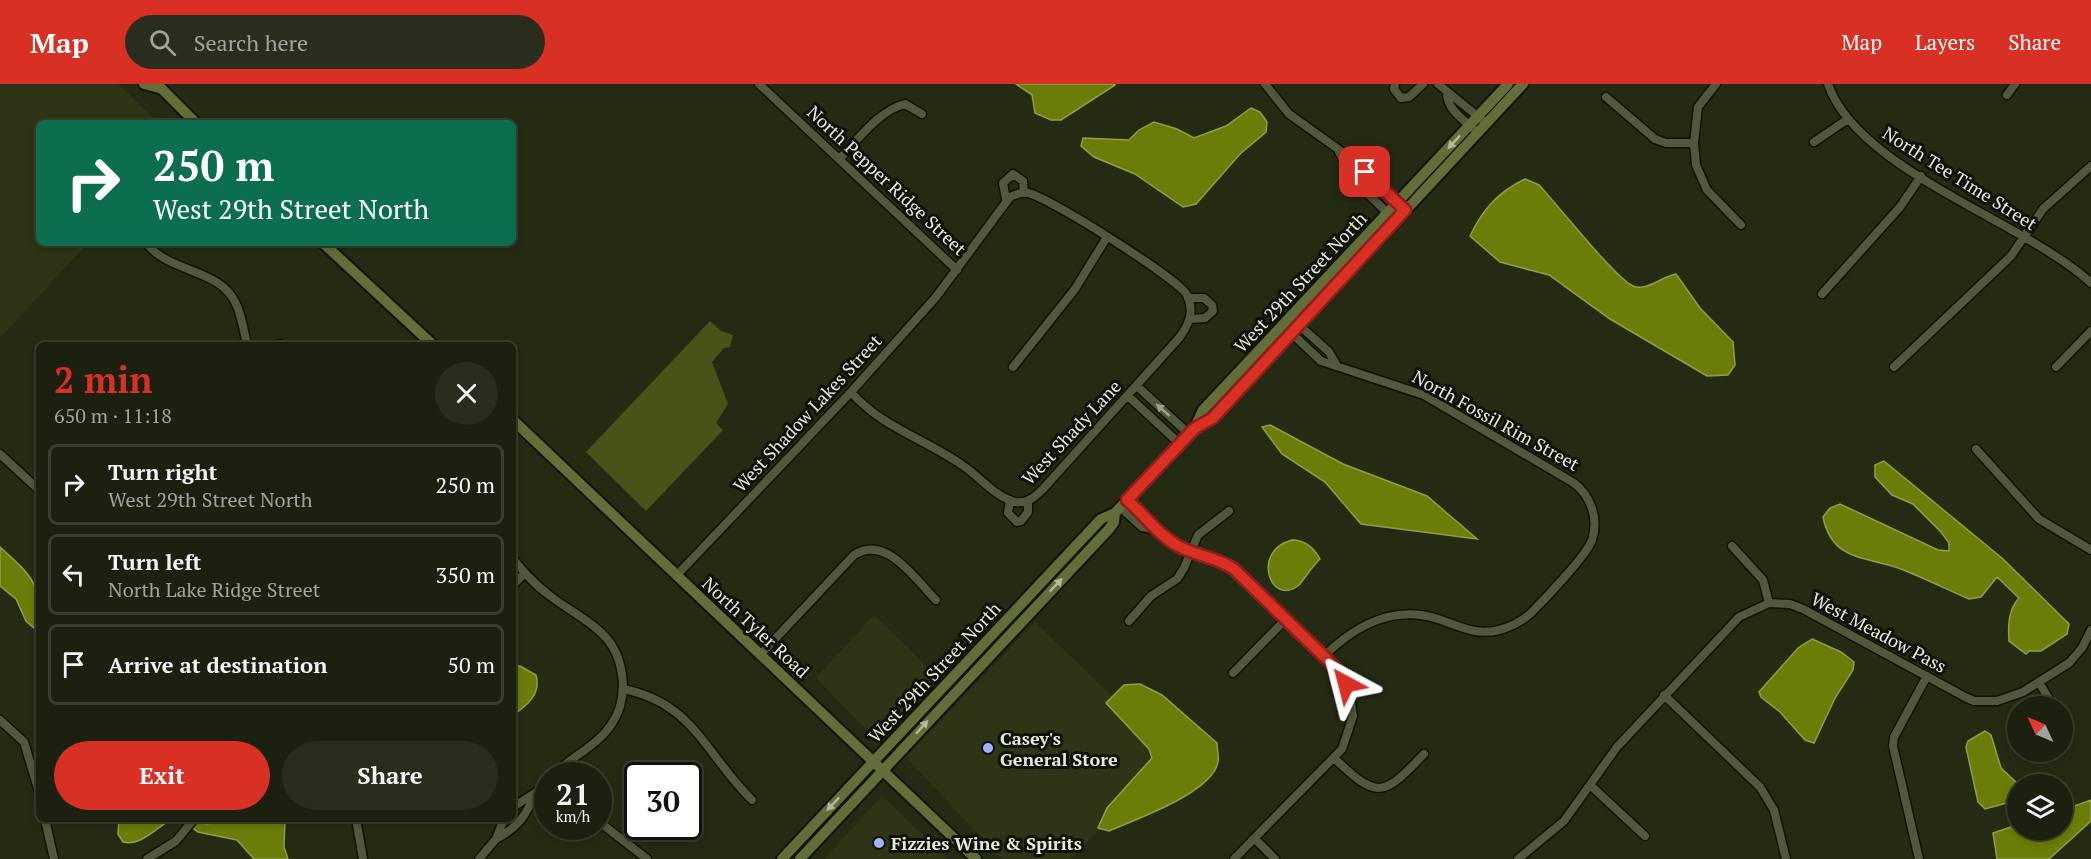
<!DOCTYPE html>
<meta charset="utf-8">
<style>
body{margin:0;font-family:"PT Serif",serif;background:#292d1c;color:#f1f3f6;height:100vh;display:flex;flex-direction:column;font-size:22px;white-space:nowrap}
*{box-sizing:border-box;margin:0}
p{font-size:20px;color:#a0a39e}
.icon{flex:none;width:33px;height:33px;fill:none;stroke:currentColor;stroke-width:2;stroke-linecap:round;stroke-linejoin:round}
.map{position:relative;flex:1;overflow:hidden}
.sheet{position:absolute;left:36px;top:258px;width:480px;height:480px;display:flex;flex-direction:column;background:#1c200e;border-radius:9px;box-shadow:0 3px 9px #0003,0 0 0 2px #3a3e2e}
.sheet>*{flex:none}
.banner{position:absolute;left:36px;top:36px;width:480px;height:126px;border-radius:9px;box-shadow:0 3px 9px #0003,0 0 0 2px #3a3e2e;background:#0b6e4f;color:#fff;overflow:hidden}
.needle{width:39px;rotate:314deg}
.tools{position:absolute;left:2007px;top:612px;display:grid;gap:12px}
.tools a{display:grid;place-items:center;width:66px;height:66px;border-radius:50%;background:#1c200e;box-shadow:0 3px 9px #0003,0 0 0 2px #3a3e2e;font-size:30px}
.speed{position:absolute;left:534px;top:678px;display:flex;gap:12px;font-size:30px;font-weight:700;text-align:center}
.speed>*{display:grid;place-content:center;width:78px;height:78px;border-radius:50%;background:#1c200e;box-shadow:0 3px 9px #0003,0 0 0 2px #3a3e2e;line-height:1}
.speed small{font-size:15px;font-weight:400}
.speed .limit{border:3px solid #111;border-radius:9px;background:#fff;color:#111}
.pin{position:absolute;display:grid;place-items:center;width:51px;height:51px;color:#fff;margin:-26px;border-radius:12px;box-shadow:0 3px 9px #0006}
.me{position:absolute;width:66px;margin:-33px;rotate:322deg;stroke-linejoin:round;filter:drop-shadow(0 0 4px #0008)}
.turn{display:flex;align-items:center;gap:21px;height:126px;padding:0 18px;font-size:27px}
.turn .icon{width:78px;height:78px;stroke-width:2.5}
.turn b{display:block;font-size:42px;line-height:51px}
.round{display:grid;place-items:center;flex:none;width:63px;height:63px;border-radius:32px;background:#292d1c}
.summary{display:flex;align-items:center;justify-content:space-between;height:102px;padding:0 18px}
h1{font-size:36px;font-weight:800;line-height:45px;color:#d93025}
.cta{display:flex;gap:12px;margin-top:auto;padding:12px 18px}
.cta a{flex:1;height:69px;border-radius:36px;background:#d93025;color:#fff;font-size:24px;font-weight:800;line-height:69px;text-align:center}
.cta a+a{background:#292d1c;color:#f1f3f6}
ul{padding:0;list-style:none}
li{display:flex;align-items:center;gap:18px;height:81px;margin:0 12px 9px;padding:0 6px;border:3px solid #3a3e2e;border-radius:9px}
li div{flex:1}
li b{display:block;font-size:22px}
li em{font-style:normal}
header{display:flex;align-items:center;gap:36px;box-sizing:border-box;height:84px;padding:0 30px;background:#d93025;color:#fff}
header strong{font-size:28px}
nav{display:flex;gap:33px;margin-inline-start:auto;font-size:21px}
.search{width:420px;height:54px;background:#292d1c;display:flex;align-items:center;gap:15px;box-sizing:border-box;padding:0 21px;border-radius:33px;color:#a0a39e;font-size:22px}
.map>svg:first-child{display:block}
.built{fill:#2e3415}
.green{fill:#485317}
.water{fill:#6b7d08;stroke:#909e47;stroke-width:1.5}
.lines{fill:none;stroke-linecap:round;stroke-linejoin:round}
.street-casing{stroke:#0f1300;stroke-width:11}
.secondary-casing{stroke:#0f1300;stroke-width:14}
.street{stroke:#52583e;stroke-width:8}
.secondary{stroke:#636d39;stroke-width:10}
.oneway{fill:#b2b89a}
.oneway2{fill:#9ca18c}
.route-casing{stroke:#8d1f18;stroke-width:15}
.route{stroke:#d93025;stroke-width:10}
.poi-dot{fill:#9cb4fd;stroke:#0f1208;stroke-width:2}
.labels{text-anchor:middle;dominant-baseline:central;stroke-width:6;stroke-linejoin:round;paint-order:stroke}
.street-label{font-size:18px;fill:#e6eadb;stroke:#0f1208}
.poi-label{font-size:18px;font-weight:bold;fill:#e6eadb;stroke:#0f1208;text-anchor:start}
</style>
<header>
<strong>Map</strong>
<div class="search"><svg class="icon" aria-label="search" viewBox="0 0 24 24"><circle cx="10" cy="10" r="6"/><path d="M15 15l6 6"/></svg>Search here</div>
<nav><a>Map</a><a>Layers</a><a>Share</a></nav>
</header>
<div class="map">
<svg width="2091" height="775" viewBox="0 0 2091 775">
<rect width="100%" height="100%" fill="#252b13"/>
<path class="built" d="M0,0h118l41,39h-120v120h49l-88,95z
M874,531l65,63 -57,56h-11l-55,-56z
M1035,538l136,131 -100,106h-70l-95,-102z
M882,712l66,63h-124z"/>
<path class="green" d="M710,237l11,10 12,4 -3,12 -6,1 -12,14 16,42 -12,19 7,7 -77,81 -60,-59z"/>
<path class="water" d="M1016,0h99v1l-54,35h-10l-16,-7 -3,-18z
M1251,24l9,4 7,10 -1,10 -26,22 -44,50 -13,3 -48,-33 -41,-17 -13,-11 2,-8 46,2 10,-10 15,-8 23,7 17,9 32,-12z
M1525,95l14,6c17,18 77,94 94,101 13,6 30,-10 43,-12l24,34 33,34 2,23 -7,10 -21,1 -97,-57 -61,-44 -49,-13 -30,-26c13,-27 28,-44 55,-57z
M1270,341l73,39 84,32 50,43 -116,-15 -36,-42 -43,-28 -20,-27z
M1884,377l119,98 66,65 -2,10 -26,17h-12l-3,3 -17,-13c-1,-15 -1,-31 10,-43l-22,-21 -16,20 -12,2c-23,-10 -45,-21 -68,-30 -34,-13 -69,-7 -78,-52l7,-9 10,-4 98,46 11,1v-8l-8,-11 -28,-28 -21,-9 -17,-18v-12z
M1292,456c13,0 22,8 28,19 -6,5 -18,23 -21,26 -28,23 -49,-34 -7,-45z
M0,463c40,36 39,37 39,91l-4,-9 -9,-8 -10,-22 -16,-13z
M1812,555l29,13 13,10 -1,8 -18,28 -21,45 -9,-3 -25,-28 -19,-15 -2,-5 39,-44z
M520,582l16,9c5,19 -8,30 -23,40v-48z
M1140,600l22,11 55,48c0,6 2,13 1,19 -6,31 -82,57 -109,69l-11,-3 9,-20 45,-50 -3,-9 -43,-46 18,-18z
M1985,647l6,4 10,33 17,16v16l-33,9 -7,-7 -12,-55 2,-6z
M2091,716v21l-42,38h-52l-4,-26 24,-8 1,5h44l1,-20z
M119,735h53c-14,7 -31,28 -49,23l-5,-8z
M180,735h19l7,5 6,-1 2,-4h71l-1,28 4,12h-34l-17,-19 -39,-8z"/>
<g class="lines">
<defs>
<path id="street" d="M759,0l198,186
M1265,0l24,30 49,35 62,56
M1395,0l-1,5 7,9 8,-1 14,-13
M1438,0l49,40
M1716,0l-18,23 -4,36 2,22 11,25 34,35
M1828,0c29,86 196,137 263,199
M1447,8c-1,18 19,29 31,41
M2007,11l8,-11
M1606,13l49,42 11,4h28
M1814,58l34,-23
M1339,68l15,29 37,35
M840,74c19,-19 38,-47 65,-54l17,10
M1006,115l-3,-16 10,-9 10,7 1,12
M148,161c23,28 73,24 88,59 6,12 8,28 11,41
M1822,210l78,-87 21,-31
M1188,214h16l8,7 1,6 -8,7 -15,1
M1290,233l39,35 8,14
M1283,241l38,36 103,34 150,88c17,13 25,36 18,57 -5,15 -48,60 -61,73 -9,8 -20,14 -32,17 -23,6 -40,-4 -61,-11 -45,-15 -83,7 -114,37
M277,261l3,-1
M1013,283l62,-78 32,-52
M1894,283l117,-111 32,-47 48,-43
M2056,283l35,-36
M1137,302l52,48
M1128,312l52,48
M1976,365l63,70 52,31
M0,370l39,36
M1010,416l-2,13 9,9 4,-1 7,-9v-11
M1127,416l22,19 4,10
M1120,423l22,20 11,2 26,18 46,16 9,6 104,101 12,25 3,21 -11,33 -108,110
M1732,462l31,34 6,23
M513,475c11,13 22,26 36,36 15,12 33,21 48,34 28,22 34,67 14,96 -15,22 -41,32 -59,51
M677,491l174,-183 85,-95 74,-100c6,-3 11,-5 18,-4 19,3 152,87 159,102 8,16 2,30 -8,43l-136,151c-8,8 -16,15 -28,13 -20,-5 -36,-26 -53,-37 -37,-26 -81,-38 -111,-73
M513,501l12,-12
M1129,537l22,-25 26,-17 7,-11 14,-33 31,-24
M761,570l93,-99c32,-21 61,24 82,45
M1233,589l53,-54
M2039,598l14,24
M623,605c71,14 82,65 129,111
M1664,611l96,92 14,23 12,49
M0,636l24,22 15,50
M2062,641l5,8
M1334,674c44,42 49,39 90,-4
M1590,701l55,51
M513,723l22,-14 13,-13
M45,735l9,40
M356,735l7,40
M598,737l49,38
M496,755c21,-11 31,-24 39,-46
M1255,755l20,20
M147,775l29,-18 18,-22
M479,775l17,-20 8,-20
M1518,775l46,-38 53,-74 122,-130 30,-14 21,1 13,5 162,88 9,4h23l26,-9 46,-29 13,-15 9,-18
M1919,775l-26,-113 1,-9 33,-61"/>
<path id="secondary" d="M144,0l15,4
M157,0l39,39
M323,159l110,102
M513,336l463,439
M1195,343l8,-17 305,-326
M782,775l319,-340 14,-6 80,-86 18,-9 310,-334
M800,775l309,-330 5,-7 1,-9"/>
</defs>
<use href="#street" class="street-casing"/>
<use href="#secondary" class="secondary-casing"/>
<use href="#street" class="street"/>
<use href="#secondary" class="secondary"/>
</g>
<defs><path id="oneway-solid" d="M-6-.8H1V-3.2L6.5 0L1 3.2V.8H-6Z" transform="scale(1.5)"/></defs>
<g class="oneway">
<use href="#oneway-solid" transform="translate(1454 58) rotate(133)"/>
<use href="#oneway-solid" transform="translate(1056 501) rotate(-46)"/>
<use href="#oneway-solid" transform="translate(922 643) rotate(-48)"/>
<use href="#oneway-solid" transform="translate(833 720) rotate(133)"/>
</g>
<use class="oneway2" href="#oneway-solid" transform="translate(1163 326) rotate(-138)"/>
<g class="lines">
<defs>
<path id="route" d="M1346,600l-8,-14 -104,-101c-17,-12 -38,-13 -56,-23 -21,-12 -32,-30 -51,-46l68,-72 18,-10 192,-208 -40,-38"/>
</defs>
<use href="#route" class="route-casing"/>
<use href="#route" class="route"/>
</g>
<g class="poi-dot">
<circle cx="988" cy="664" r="6"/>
<circle cx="879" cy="759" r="6"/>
</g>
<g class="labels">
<g class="street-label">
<text transform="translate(1960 94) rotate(32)">North Tee Time Street</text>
<text transform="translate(887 96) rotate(43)">North Pepper Ridge Street</text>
<text transform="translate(1300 198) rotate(-47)">West 29th Street North</text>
<text transform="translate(807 329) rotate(-47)">West Shadow Lakes Street</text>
<text transform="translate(1496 336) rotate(29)">North Fossil Rim Street</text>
<text transform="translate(1071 348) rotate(-47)">West Shady Lane</text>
<text transform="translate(756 543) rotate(43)">North Tyler Road</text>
<text transform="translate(1879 548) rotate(28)">West Meadow Pass</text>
<text transform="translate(934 588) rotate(-47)">West 29th Street North</text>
</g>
<g class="poi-label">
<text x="1000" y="654">Casey's<tspan x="1000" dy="21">General Store</tspan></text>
<text x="891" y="759">Fizzies Wine &amp; Spirits</text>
</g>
</g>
</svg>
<div class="tools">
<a><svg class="needle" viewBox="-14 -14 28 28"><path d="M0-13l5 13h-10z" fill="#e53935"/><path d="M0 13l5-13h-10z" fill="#a0a39e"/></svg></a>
<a><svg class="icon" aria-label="layers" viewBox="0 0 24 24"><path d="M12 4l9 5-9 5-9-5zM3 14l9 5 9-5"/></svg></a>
</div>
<div class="speed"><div>21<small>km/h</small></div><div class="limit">30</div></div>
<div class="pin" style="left:1365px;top:88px;background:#d93025"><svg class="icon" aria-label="arrive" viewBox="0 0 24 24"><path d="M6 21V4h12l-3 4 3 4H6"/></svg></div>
<svg class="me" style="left:1346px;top:600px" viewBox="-20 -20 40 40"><path d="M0-17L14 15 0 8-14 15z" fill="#d93025" stroke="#fff" stroke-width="4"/></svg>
<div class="banner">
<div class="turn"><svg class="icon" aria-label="right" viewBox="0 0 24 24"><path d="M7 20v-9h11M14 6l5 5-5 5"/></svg><div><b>250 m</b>West 29th Street North</div></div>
</div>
<section class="sheet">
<div class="summary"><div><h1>2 min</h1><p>650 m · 11:18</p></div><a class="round"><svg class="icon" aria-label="close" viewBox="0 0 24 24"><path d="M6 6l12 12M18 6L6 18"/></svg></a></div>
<ul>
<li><svg class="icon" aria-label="right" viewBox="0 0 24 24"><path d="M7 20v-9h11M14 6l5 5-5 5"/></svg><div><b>Turn right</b><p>West 29th Street North</p></div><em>250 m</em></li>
<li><svg class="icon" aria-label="left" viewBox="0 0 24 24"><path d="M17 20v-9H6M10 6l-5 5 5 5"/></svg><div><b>Turn left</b><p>North Lake Ridge Street</p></div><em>350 m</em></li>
<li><svg class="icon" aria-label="arrive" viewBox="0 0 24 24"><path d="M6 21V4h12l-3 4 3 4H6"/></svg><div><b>Arrive at destination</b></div><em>50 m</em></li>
</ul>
<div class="cta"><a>Exit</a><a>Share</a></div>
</section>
</div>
